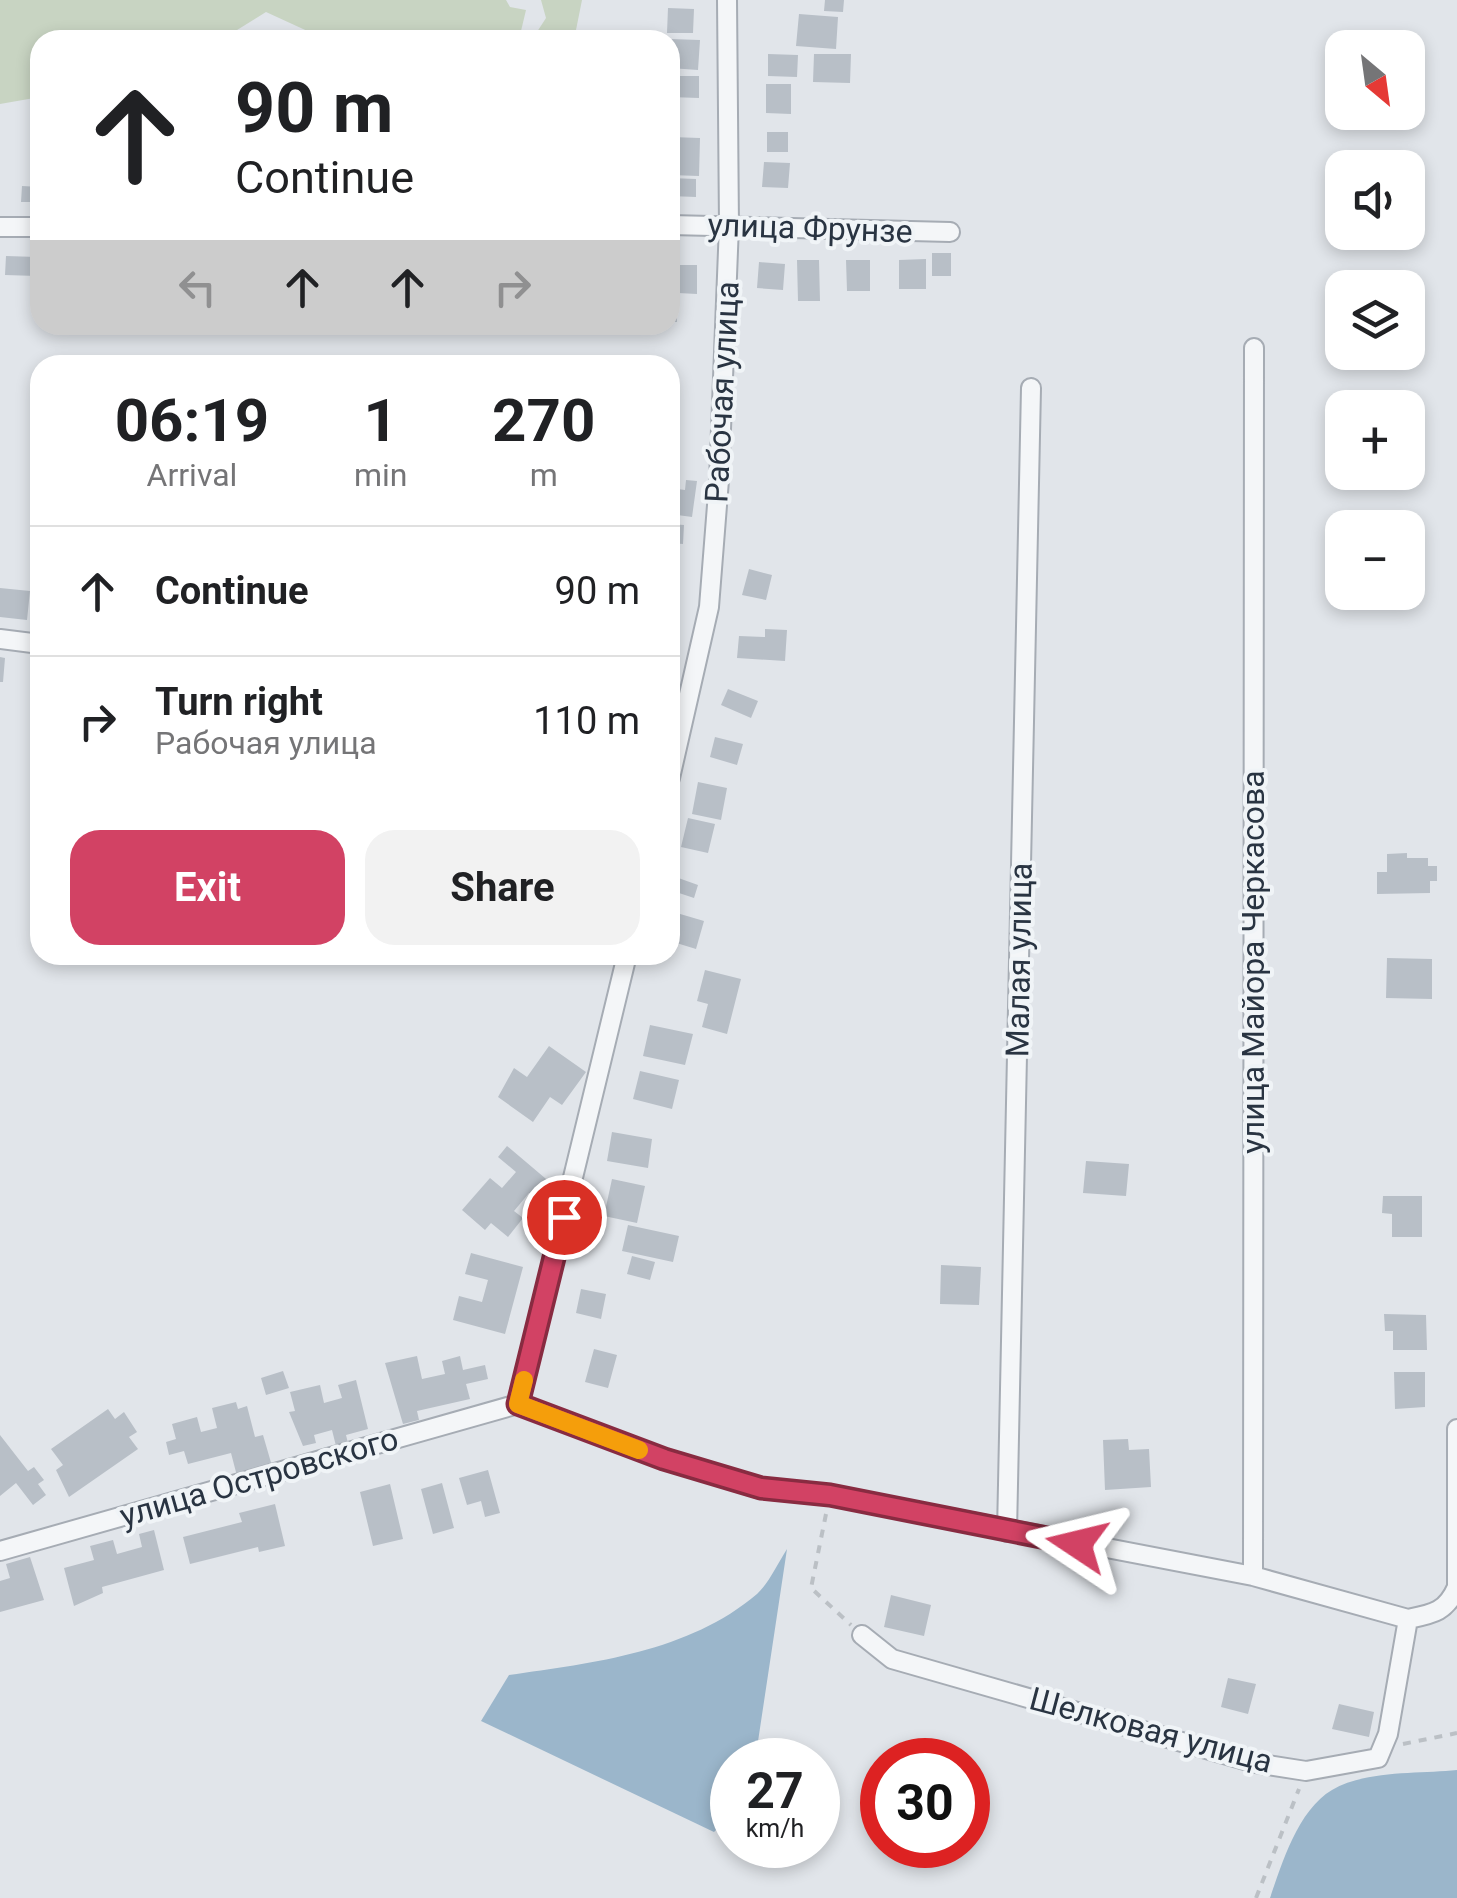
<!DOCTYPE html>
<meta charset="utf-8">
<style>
body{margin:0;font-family:Roboto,sans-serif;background:#f2f2f2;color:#202124;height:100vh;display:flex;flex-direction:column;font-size:38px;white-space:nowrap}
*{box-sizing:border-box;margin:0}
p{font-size:32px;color:#757577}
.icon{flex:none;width:55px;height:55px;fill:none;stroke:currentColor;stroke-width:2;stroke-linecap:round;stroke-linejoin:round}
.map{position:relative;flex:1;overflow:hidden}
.side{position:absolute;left:30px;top:355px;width:650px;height:610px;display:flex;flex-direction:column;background:#fff;border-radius:30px;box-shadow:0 5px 15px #0003}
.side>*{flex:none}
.hud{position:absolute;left:30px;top:30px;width:650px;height:305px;border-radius:30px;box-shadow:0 5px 15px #0003;background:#fff;color:#202124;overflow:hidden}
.needle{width:65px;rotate:151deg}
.buttons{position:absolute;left:1325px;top:30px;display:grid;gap:20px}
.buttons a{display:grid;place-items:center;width:100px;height:100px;border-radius:20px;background:#fff;box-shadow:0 5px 15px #0003;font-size:50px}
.speed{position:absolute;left:710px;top:1738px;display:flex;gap:20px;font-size:50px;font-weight:700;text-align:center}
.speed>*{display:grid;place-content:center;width:130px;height:130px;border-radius:50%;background:#fff;box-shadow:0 5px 15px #0003;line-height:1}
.speed small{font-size:25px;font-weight:400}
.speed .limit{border:15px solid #d22;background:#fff;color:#111}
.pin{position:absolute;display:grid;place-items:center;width:85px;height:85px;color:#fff;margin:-42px;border:5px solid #fff;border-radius:50%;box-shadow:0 2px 10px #0007}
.me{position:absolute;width:110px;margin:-55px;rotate:280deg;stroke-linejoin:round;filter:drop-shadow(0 0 8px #0008)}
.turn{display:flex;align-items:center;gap:35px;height:210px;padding:0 40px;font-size:45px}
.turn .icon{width:130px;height:130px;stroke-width:2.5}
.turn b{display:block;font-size:70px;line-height:85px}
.lanes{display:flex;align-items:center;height:95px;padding:0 40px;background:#0003;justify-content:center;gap:50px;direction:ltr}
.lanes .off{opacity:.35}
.eta{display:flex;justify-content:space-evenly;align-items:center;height:170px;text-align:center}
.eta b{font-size:60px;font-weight:700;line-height:70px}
.primary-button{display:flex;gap:20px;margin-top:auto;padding:20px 40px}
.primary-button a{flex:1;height:115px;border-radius:30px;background:#d24264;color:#fff;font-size:40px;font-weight:700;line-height:115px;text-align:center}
.primary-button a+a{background:#f2f2f2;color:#202124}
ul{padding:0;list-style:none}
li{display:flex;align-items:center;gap:30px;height:130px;padding:0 40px;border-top:2px solid #e0e0e0}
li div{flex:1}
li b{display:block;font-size:38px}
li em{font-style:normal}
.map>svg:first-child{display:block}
.green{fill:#c8d4c2}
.water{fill:#9bb6cb}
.building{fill:#b8bfc7}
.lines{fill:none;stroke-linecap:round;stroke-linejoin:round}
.minor-casing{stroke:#a6acb4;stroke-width:22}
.path{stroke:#bbc0c5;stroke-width:4;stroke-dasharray:8 8;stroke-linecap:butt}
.minor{stroke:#f4f6f8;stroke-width:18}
.route-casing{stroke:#882b41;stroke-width:25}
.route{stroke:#d24264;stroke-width:18}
.slow{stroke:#f59e0b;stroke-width:18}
.labels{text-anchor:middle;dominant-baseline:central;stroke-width:8;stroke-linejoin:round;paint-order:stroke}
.street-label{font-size:32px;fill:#293442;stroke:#f0f4f7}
</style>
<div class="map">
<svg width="1457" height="1898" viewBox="0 0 1457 1898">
<rect width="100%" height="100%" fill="#e1e5ea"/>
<path class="green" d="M0,0h506l4,7 16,3 -5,21 14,4 11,-17 -5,-18h41l-8,40h-247l-61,-28 -45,28h-181v57l-40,7z"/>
<path class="water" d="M787,1549l-30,199 -4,12h-21v54l-18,18 -233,-111 28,-46c84,-12 180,-23 248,-81 12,-11 21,-31 30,-45z
M1457,1770v128h-187c12,-35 28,-88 62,-108 33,-20 88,-16 125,-20z"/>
<path class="building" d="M825,0h19l-1,12 -19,-1z
M668,8l26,1 -1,24h-26z
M799,14l39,3 -2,32 -40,-3z
M670,39l30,1 -2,30 -28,-2z
M768,54l30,1 -1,22 -29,-1z
M814,54h37l-1,29 -37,-1z
M670,76h29v22l-29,-1z
M766,84h25v30l-25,-1z
M767,132h21v20h-21z
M671,137l29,1 -1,38 -29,-1z
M764,162l26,1 -2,25 -26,-1z
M670,178l26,1v18l-26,-1z
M22,186l18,1v15h-19z
M932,253h19v23h-19z
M6,256l31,1v19l-32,-1z
M926,259v30h-27v-29z
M797,260h22l1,41h-22z
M846,260h24v31h-23z
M759,262l26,2 -2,26 -26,-2z
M678,265h19v29l-19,-1z
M670,296h7v26h-7z
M376,325h25l-2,8z
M686,480l11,1 -5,36 -22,-3v-26l15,2z
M670,524l14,1 -1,19 -13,-1z
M749,569l23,6 -6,25 -24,-5z
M0,588l30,3 -3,29 -27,-3z
M765,629l22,1 -2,31 -48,-3 2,-22 26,1z
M0,657l5,1 -2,24h-3z
M728,689l30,12 -7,17 -30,-13z
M715,737l28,7 -6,21 -27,-8z
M698,782l29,6 -6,32 -29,-6z
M688,818l27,6 -7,29 -27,-6z
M1407,853v5h21v8h9v15h-7v12l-53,1v-22h10v-18z
M670,875l28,10 -4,13 -24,-8z
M670,911l34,10 -8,28 -26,-8z
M1387,958l45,1v40l-46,-1z
M705,970l36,9 -14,55 -25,-7 6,-23 -11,-3z
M650,1025l43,9 -8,31 -42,-9z
M549,1046l37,26 -24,33 -12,-8 -17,25 -35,-25 16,-29 13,9z
M640,1071l39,9 -7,29 -39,-10z
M612,1132l40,7 -4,29 -41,-7z
M507,1146l45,38 -14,16 -9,-7 -15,18 9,7 -15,19 -17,-14 -6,7 -23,-20 28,-32 12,10 14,-16 -18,-15z
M1086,1161l43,3 -3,32 -43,-3z
M612,1179l33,7 -8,37 -33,-7z
M1383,1196h39v41h-30v-23l-10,-1z
M628,1225l51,11 -6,26 -51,-11z
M471,1253l52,14 -18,67 -52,-14 6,-24 23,6 6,-22 -23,-6z
M632,1256l23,6 -5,18 -23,-6z
M941,1265l40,2 -2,38 -39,-1z
M581,1289l25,5 -5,25 -25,-6z
M1384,1314l42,1 1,35h-34v-19h-8z
M594,1349l23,6 -9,33 -23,-6z
M417,1356l5,23 23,-5 -3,-13 18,-5 3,14 22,-5 3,14 -22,5 4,15 -53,12 2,9 -16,4 -18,-61z
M283,1371l6,17 -23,7 -5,-17z
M1394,1372h31v35l-30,2z
M356,1380l12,49 -22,6 3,12 -12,3 -5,-20 -18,5 2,8 -13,3 -14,-34 6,-1 -5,-19 30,-7 4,18 18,-5 -4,-13z
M236,1402l2,7 9,-3 8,31 8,-2 9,31 -35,10 -6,-23 -43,11 -4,-13 -15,4 -3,-13 10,-3 -4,-15 25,-7 4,15 16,-4 -5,-20z
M108,1409l7,10 9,-7 13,20 -8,5 9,12 -69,48 -13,-27 7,-5 -12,-16z
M0,1435l28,36 6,-4 10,13 -6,4 8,11 -13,10 -17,-22 -16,13z
M1128,1439l1,11 20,-1 2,38 -46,3 -2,-50z
M488,1470l12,43 -15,4 -4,-16 -14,4 -8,-27z
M442,1483l12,45 -21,6 -12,-45z
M390,1484l13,55 -30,7 -13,-54z
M275,1504l10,42 -26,6 -1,-5 -68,17 -7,-27 59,-15 -3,-9z
M154,1530l10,40 -62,17 1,6 -29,13 -10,-38 30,-8 -4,-14 23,-6 4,14 25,-7 -3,-13z
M30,1557l14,43 -44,12v-31l10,-3 -4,-14z
M891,1595l40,10 -7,31 -40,-9z
M1228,1678l28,6 -8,30 -27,-7z
M1339,1704l35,8 -5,25 -37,-8z"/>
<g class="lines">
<defs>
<path id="minor" d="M670,225l280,7
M0,227h40
M0,639l40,5
M670,778l39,-171 10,-127 10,-255 -2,-225
M518,1404l147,55 96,30 69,6 423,81 155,43 -20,115 -10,24 -72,13 -51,-8 -363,-104 -30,-24
M518,1404l109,-449
M1007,1532l24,-1144
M0,1551l518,-147
M1253,1576l1,-1228
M1408,1619c25,-5 38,-7 49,-32v-158"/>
</defs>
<use href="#minor" class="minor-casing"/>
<path class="path" d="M826,1514l-15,74 40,37
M1403,1744l54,-11
M1256,1898l43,-109"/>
<use href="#minor" class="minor"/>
</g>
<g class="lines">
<defs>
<path id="route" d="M564,1217l-46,187 146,55 97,29 69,7 247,49"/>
</defs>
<use href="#route" class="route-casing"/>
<use href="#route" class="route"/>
<path class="slow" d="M524,1380l-6,24 121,46"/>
</g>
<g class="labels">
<g class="street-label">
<text transform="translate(810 228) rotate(2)">улица Фрунзе</text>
<text transform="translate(722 392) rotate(-87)">Рабочая улица</text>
<text transform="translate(1019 960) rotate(-89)">Малая улица</text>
<text transform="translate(1253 962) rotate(-90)">улица Майора Черкасова</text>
<text transform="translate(259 1477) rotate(-16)">улица Островского</text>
<text transform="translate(1151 1730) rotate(15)">Шелковая улица</text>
</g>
</g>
</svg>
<div class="buttons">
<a><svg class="needle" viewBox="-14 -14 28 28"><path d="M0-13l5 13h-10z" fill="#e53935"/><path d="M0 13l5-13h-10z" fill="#757577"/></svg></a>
<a><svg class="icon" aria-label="sound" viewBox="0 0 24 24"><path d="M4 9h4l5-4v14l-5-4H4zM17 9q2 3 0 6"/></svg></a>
<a><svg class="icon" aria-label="layers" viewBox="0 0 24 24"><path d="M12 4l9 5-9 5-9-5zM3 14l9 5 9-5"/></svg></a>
<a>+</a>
<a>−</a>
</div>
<div class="speed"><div>27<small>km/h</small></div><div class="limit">30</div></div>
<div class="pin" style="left:564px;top:1217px;background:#d93025"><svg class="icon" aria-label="arrive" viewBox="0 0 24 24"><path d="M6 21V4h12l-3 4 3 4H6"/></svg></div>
<svg class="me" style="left:1077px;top:1544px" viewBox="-20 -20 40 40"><path d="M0-17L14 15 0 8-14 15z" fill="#d24264" stroke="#fff" stroke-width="4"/></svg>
<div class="hud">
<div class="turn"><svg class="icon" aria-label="ahead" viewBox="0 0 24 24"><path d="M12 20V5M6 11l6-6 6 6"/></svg><div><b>90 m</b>Continue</div></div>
<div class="lanes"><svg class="icon off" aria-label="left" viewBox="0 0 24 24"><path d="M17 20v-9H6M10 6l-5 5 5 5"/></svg><svg class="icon" aria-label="ahead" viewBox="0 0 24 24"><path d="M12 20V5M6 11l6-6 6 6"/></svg><svg class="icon" aria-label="ahead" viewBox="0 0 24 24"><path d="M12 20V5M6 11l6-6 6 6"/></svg><svg class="icon off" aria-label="right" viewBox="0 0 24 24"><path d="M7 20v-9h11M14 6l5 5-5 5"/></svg></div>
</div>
<section class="side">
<div class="eta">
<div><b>06:19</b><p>Arrival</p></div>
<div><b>1</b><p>min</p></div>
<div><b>270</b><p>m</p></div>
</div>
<ul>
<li><svg class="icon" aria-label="ahead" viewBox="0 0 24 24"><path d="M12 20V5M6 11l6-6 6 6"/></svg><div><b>Continue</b></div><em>90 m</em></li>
<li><svg class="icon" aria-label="right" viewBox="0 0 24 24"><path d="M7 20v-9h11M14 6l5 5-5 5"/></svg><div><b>Turn right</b><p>Рабочая улица</p></div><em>110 m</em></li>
</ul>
<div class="primary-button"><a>Exit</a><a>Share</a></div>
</section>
</div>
